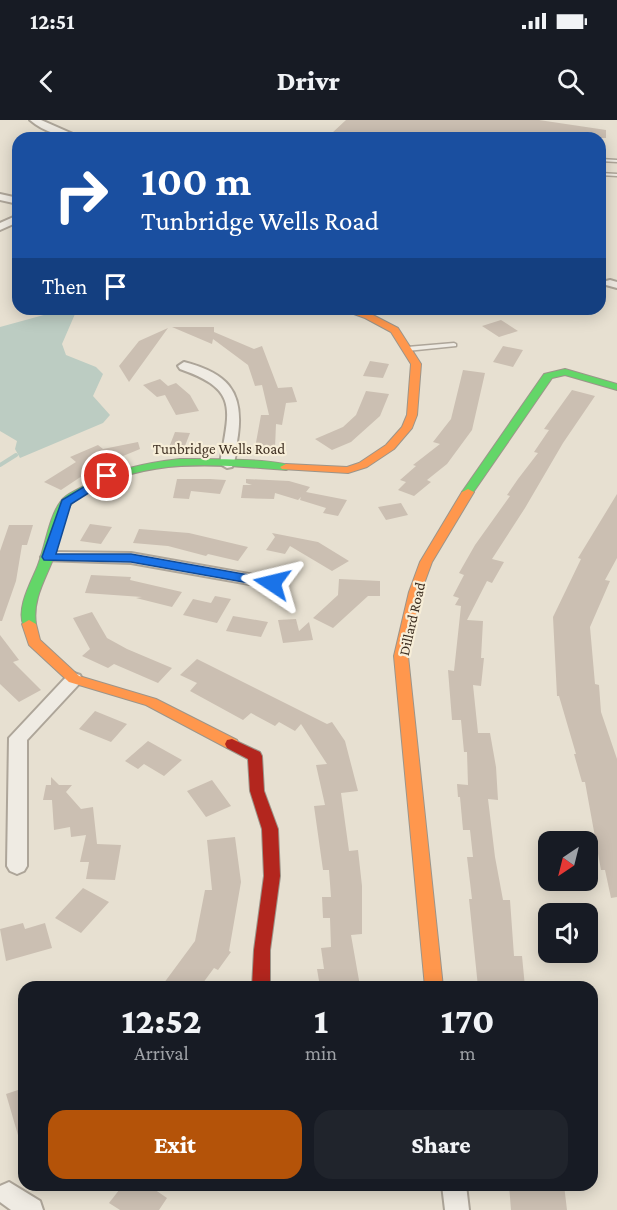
<!DOCTYPE html>
<style>
body{margin:0;font-family:"Crimson Pro",serif;background:#20242c;color:#f1f3f6;height:100vh;display:flex;flex-direction:column;font-size:22px;white-space:nowrap}
*{box-sizing:border-box;margin:0}
p{font-size:20px;color:#9ea1a6}
.icon{flex:none;width:33px;height:33px;fill:none;stroke:currentColor;stroke-width:2;stroke-linecap:round;stroke-linejoin:round}
.map{position:relative;flex:1;overflow:hidden}
.side{position:absolute;left:18px;top:861px;width:580px;height:210px;display:flex;flex-direction:column;background:#171b24;border-radius:18px;box-shadow:0 3px 15px #0003}
.side>*{flex:none}
.banner{position:absolute;left:12px;top:12px;width:594px;height:183px;border-radius:18px;box-shadow:0 3px 15px #0003;background:#1a4fa0;color:#fff;overflow:hidden}
.needle{width:39px;rotate:215deg}
.controls{position:absolute;left:538px;top:711px;display:grid;gap:12px}
.controls a{display:grid;place-items:center;width:60px;height:60px;border-radius:12px;background:#171b24;box-shadow:0 3px 15px #0003;font-size:30px}
.pin{position:absolute;display:grid;place-items:center;width:51px;height:51px;color:#fff;margin:-26px;border:3px solid #fff;border-radius:50%;box-shadow:0 2px 6px #0007}
.me{position:absolute;width:66px;margin:-33px;rotate:280deg;stroke-linejoin:round;filter:drop-shadow(0 0 4px #0008)}
.turn{display:flex;align-items:center;gap:21px;height:126px;padding:0 30px;font-size:27px}
.turn .icon{width:78px;height:78px;stroke-width:2.5}
.turn b{display:block;font-size:42px;line-height:51px}
.then{display:flex;align-items:center;height:57px;padding:0 30px;background:#0003;gap:12px;font-size:22px}
.eta{display:flex;justify-content:space-evenly;align-items:center;height:102px;text-align:center}
.eta b{font-size:36px;font-weight:800;line-height:42px}
.button{display:flex;gap:12px;margin-top:auto;padding:12px 30px}
.button a{flex:1;height:69px;border-radius:18px;background:#b45309;color:#fff;font-size:24px;font-weight:800;line-height:69px;text-align:center}
.button a+a{background:#20242c;color:#f1f3f6}
.status{display:flex;justify-content:space-between;align-items:center;height:42px;padding:0 30px;background:#171b24;direction:ltr}
.status svg{height:16px;fill:currentColor}
header{display:flex;justify-content:space-between;align-items:center;height:78px;padding:0 30px;background:#171b24;font-size:27px;font-weight:800}
.map>svg:first-child{display:block}
.water{fill:#bcccc2}
.lines{fill:none;stroke-linecap:round;stroke-linejoin:round}
.stream{stroke:#bcccc2;stroke-width:4}
.building{fill:#cbbfb2}
.lane-casing{stroke:#ada599;stroke-width:3}
.street-casing{stroke:#ada599;stroke-width:4}
.fast-casing{stroke:#9c958a;stroke-width:2}
.slow-casing{stroke:#9c958a;stroke-width:2}
.jam-casing{stroke:#9c958a;stroke-width:2}
.lane{fill:#efebe3;fill-rule:evenodd}
.street{fill:#efebe3;fill-rule:evenodd}
.fast{fill:#63d668;fill-rule:evenodd}
.slow{fill:#ff974d;fill-rule:evenodd}
.jam{fill:#b3261e;fill-rule:evenodd}
.route{fill:#1a73e8;stroke:#114b97;stroke-width:1.5}
.labels{text-anchor:middle;dominant-baseline:central;stroke-width:4.5;stroke-linejoin:round;paint-order:stroke}
.street-label{font-size:15px;fill:#3d2e20;stroke:#f7eed8}
</style>
<div class="status"><b>12:51</b><svg viewBox="0 0 49 12"><path d="M0 12V9h3v3zM5 12V6h3v6zM10 12V3h3v9zM15 12V0h3v12zM26 1h20v11H26zM47 4h2v5h-2z"/></svg></div>
<header><svg class="icon" aria-label="back" viewBox="0 0 24 24"><path d="M15 5l-7 7 7 7"/></svg>Drivr<svg class="icon" aria-label="search" viewBox="0 0 24 24"><circle cx="10" cy="10" r="6"/><path d="M15 15l6 6"/></svg></header>
<div class="map">
<svg width="617" height="1090" viewBox="0 0 617 1090">
<rect width="100%" height="100%" fill="#e7e0d1"/>
<path class="water" d="M62,190h8l5,4 -13,30 4,11 30,12 7,7 -10,22 17,19 -7,8 -83,35 -5,-9 2,-8 -17,-10v-104z"/>
<g class="lines">
<path class="stream" d="M0,345l16,-10"/>
</g>
<path class="building" d="M346,0h193l67,10v8h-239l-35,-5z
M501,200l17,11 -19,6 -17,-11z
M172,207h42v5l40,17 8,-3 16,42 14,-1 5,15 -11,1 -4,22 -6,-1 -1,24h-20l6,-33h8l-7,-30 -7,1 -7,-21 -35,-26 -1,5z
M168,208l-39,54 -10,-16 20,-25z
M503,226l20,4 -10,17 -20,-5z
M370,241l19,3 -6,14 -20,-2z
M463,250l22,3 -13,57 -25,34 -20,16 4,2 -17,14 -16,-6 8,-8 -6,-2 16,-14 -3,-1 27,-21 -7,-2 18,-23z
M160,259l8,7 8,-3 14,12 9,16 -23,4 -11,-20 -8,2 -14,-12z
M572,270l23,6 -32,47 -38,65 -33,51 12,3 -12,21 -5,-2 -20,39 16,1 -2,37h3l-3,28 -8,-1 5,48h12l6,34 2,33 -10,-1 7,58 8,43h7l4,56h8l3,31h-47l-9,-88h3l-5,-42h6l-3,-27h-7l-3,-33h-2l-1,-13 11,1 -1,-33h-3l-3,-32h-9l-4,-50 6,1 7,-65 -6,-1 4,-7 -6,-2 11,-21 -5,-2 16,-28 35,-49 -3,-1 11,-16 20,-26 -4,-1 15,-22 -5,-1z
M366,271l23,3 -9,22 -29,26 -19,8 -17,-11 28,-12 13,-12z
M175,312l15,1 -7,18 -15,-1z
M138,322l2,7 -46,19 -33,22 -17,-8 32,-20 -6,-5 28,-12 5,4z
M177,359h33l16,1 -6,14 -29,-3 -2,8 -16,-1z
M246,359l43,2 21,6 -4,5 41,8 -9,16 -15,-3 3,-5 -26,-8 1,-3 -3,3 -23,-7 -1,6 -33,-1 2,-13h9l-6,-2z
M617,374v64l-12,22 5,1 -20,46 5,57 4,1 2,27 16,47v138l-6,1 -6,-28h-4l-16,-88h-3l-8,-28h2l-17,-58h-2l-4,-79 28,-58 -3,-1z
M401,383l7,12 -22,5 -8,-13z
M90,404l22,3 -11,17 -21,-3z
M9,405h24l-6,20h-5l-6,36 -14,40h-2v-70z
M139,409l50,4 59,14 -10,14 -30,-7 -2,2 -38,-10 -35,-3z
M272,413l46,9 31,19 -17,10 -42,-25 -5,8 -19,-4 9,-13z
M91,455l40,2 -1,3 52,12 -10,15 -36,-9 6,-1 -57,-4z
M339,459l41,2v15h-12l-35,32 -20,-10 25,-23z
M215,476l16,3 -14,24 -34,-8 10,-16 18,4z
M92,492l15,26 20,11 45,19 -14,15 -44,-19 -6,4 -26,-12 8,-7 -17,-31z
M233,496l35,6 -7,15 -35,-6z
M296,499l3,12 10,-9 4,18 -30,3 -5,-23z
M0,515l19,25 -6,2 28,28 -22,12 -19,-18z
M197,539l130,65 5,-2 13,19 13,50 -17,2 8,58 9,-1 4,36v48l-11,1 9,51 -40,1 -3,-18h7l-3,-21 10,-1 -1,-29h-7l-1,-21h9l-2,-27h-6l-9,-64 11,-1 -9,-40 11,-1 -26,-40 -6,7 -16,-9 -4,4 -24,-13 -8,7 -53,-29 7,-8 -17,-8z
M95,591l32,13 -16,18 -32,-13z
M148,621l34,19 -18,16 -20,-12 -6,5 -13,-8z
M51,657l8,8h13l-6,7 15,17 12,-2 4,37 24,1 -6,35 -29,-1 3,-17h-9l6,-27 -15,2 -1,-10 -16,3 -2,-30h-9l3,-15h5z
M212,660l19,26 -25,11 -19,-26z
M235,717l6,45 -12,69 2,1 -13,18 -4,-2 -14,19h-39l34,-46 10,-51h7l-5,-50z
M83,768l26,14 -28,31 -26,-15z
M23,803l2,6 20,-6 7,25 -46,13 -6,-32z
M24,968v54h-4l-14,-48z
M123,1065h25l19,13 -8,12h-39l-11,-7z
M509,1065h55l3,25h-56z"/>
<g class="lines">
<defs>
<path id="lane" d="M600,39l17,1v2l-17,-1z
M600,53l17,1v2l-17,-1z
M454,223l2,1v2l-49,5 -3,-2 3,-2z"/>
<path id="street" d="M30,0h11l41,18c-18,0 -38,-6 -52,-18z
M0,74l18,4v6l-18,-4z
M18,95v7l-18,8v-7z
M610,160l7,2v6l-11,-3v-4z
M184,242c42,11 60,28 54,73 -2,10 -1,23 -6,32l-5,1 -7,-4c9,-55 20,-74 -40,-95l-2,-3z
M48,432l83,1 141,25 8,5 -8,5 -141,-25 -88,-3 -2,-3z
M74,553l6,2 2,4 -2,4 -53,57v126l-3,5 -7,3 -7,-3 -3,-5 2,-128 59,-63z
M9,1062l31,19 3,9h-32l-11,-8v-16z
M442,1065h24l3,25h-24z"/>
<path id="fast" d="M565,249l52,15v6l-52,-15 -13,3 -80,116h-8l-2,-2 82,-118z
M180,339c20,0 100,-1 112,8l-6,3c-65,-5 -134,-13 -194,20 -7,4 -18,9 -22,16 -8,14 -10,33 -15,48 -8,23 -23,44 -19,70l-7,4 -5,-1c-8,-17 5,-41 12,-57 9,-20 12,-52 25,-69 4,-6 12,-9 19,-13 32,-18 64,-25 100,-29z"/>
<path id="slow" d="M340,189h15l16,5 27,14 23,36 -4,51 -5,13 -18,21 -27,18 -19,6 -66,-4 -2,-2 6,-3 61,3 12,-4 27,-18 16,-18 5,-12 4,-51 -20,-32 -26,-14z
M468,369l6,3 -42,70 -11,30 -13,64 35,331h-18l-31,-331 15,-64 11,-30 42,-70z
M29,500l7,4 4,16 39,36 77,23 81,41 2,4 -2,4h-10l-81,-43 -77,-23 -40,-37 -7,-21z"/>
<path id="jam" d="M232,619l28,13 2,4 2,35 14,38 2,47 -10,74v37h-18l2,-37 10,-74 -2,-47 -12,-38 -2,-32 -21,-11 -2,-4 2,-4z"/>
</defs>
<use href="#lane" class="lane-casing"/>
<use href="#street" class="street-casing"/>
<use href="#fast" class="fast-casing"/>
<use href="#slow" class="slow-casing"/>
<use href="#jam" class="jam-casing"/>
<use href="#lane" class="lane"/>
<use href="#street" class="street"/>
<use href="#fast" class="fast"/>
<use href="#slow" class="slow"/>
<use href="#jam" class="jam"/>
</g>
<path class="route" d="M107,353l4,1v5l-40,25 -15,50h75l141,25 6,4 -6,4 -141,-25 -87,-2 -2,-3 20,-57z"/>
<g class="labels">
<g class="street-label">
<text x="219" y="329">Tunbridge Wells Road</text>
<text transform="translate(412 499) rotate(-77)">Dillard Road</text>
</g>
</g>
</svg>
<div class="controls">
<a><svg class="needle" viewBox="-14 -14 28 28"><path d="M0-13l5 13h-10z" fill="#e53935"/><path d="M0 13l5-13h-10z" fill="#9ea1a6"/></svg></a>
<a><svg class="icon" aria-label="sound" viewBox="0 0 24 24"><path d="M4 9h4l5-4v14l-5-4H4zM17 9q2 3 0 6"/></svg></a>
</div>
<div class="pin" style="left:107px;top:356px;background:#d93025"><svg class="icon" aria-label="arrive" viewBox="0 0 24 24"><path d="M6 21V4h12l-3 4 3 4H6"/></svg></div>
<svg class="me" style="left:272px;top:463px" viewBox="-20 -20 40 40"><path d="M0-17L14 15 0 8-14 15z" fill="#1a73e8" stroke="#fff" stroke-width="4"/></svg>
<div class="banner">
<div class="turn"><svg class="icon" aria-label="right" viewBox="0 0 24 24"><path d="M7 20v-9h11M14 6l5 5-5 5"/></svg><div><b>100 m</b>Tunbridge Wells Road</div></div>
<div class="then">Then<svg class="icon" aria-label="arrive" viewBox="0 0 24 24"><path d="M6 21V4h12l-3 4 3 4H6"/></svg></div>
</div>
<section class="side">
<div class="eta">
<div><b>12:52</b><p>Arrival</p></div>
<div><b>1</b><p>min</p></div>
<div><b>170</b><p>m</p></div>
</div>
<div class="button"><a>Exit</a><a>Share</a></div>
</section>
</div>
